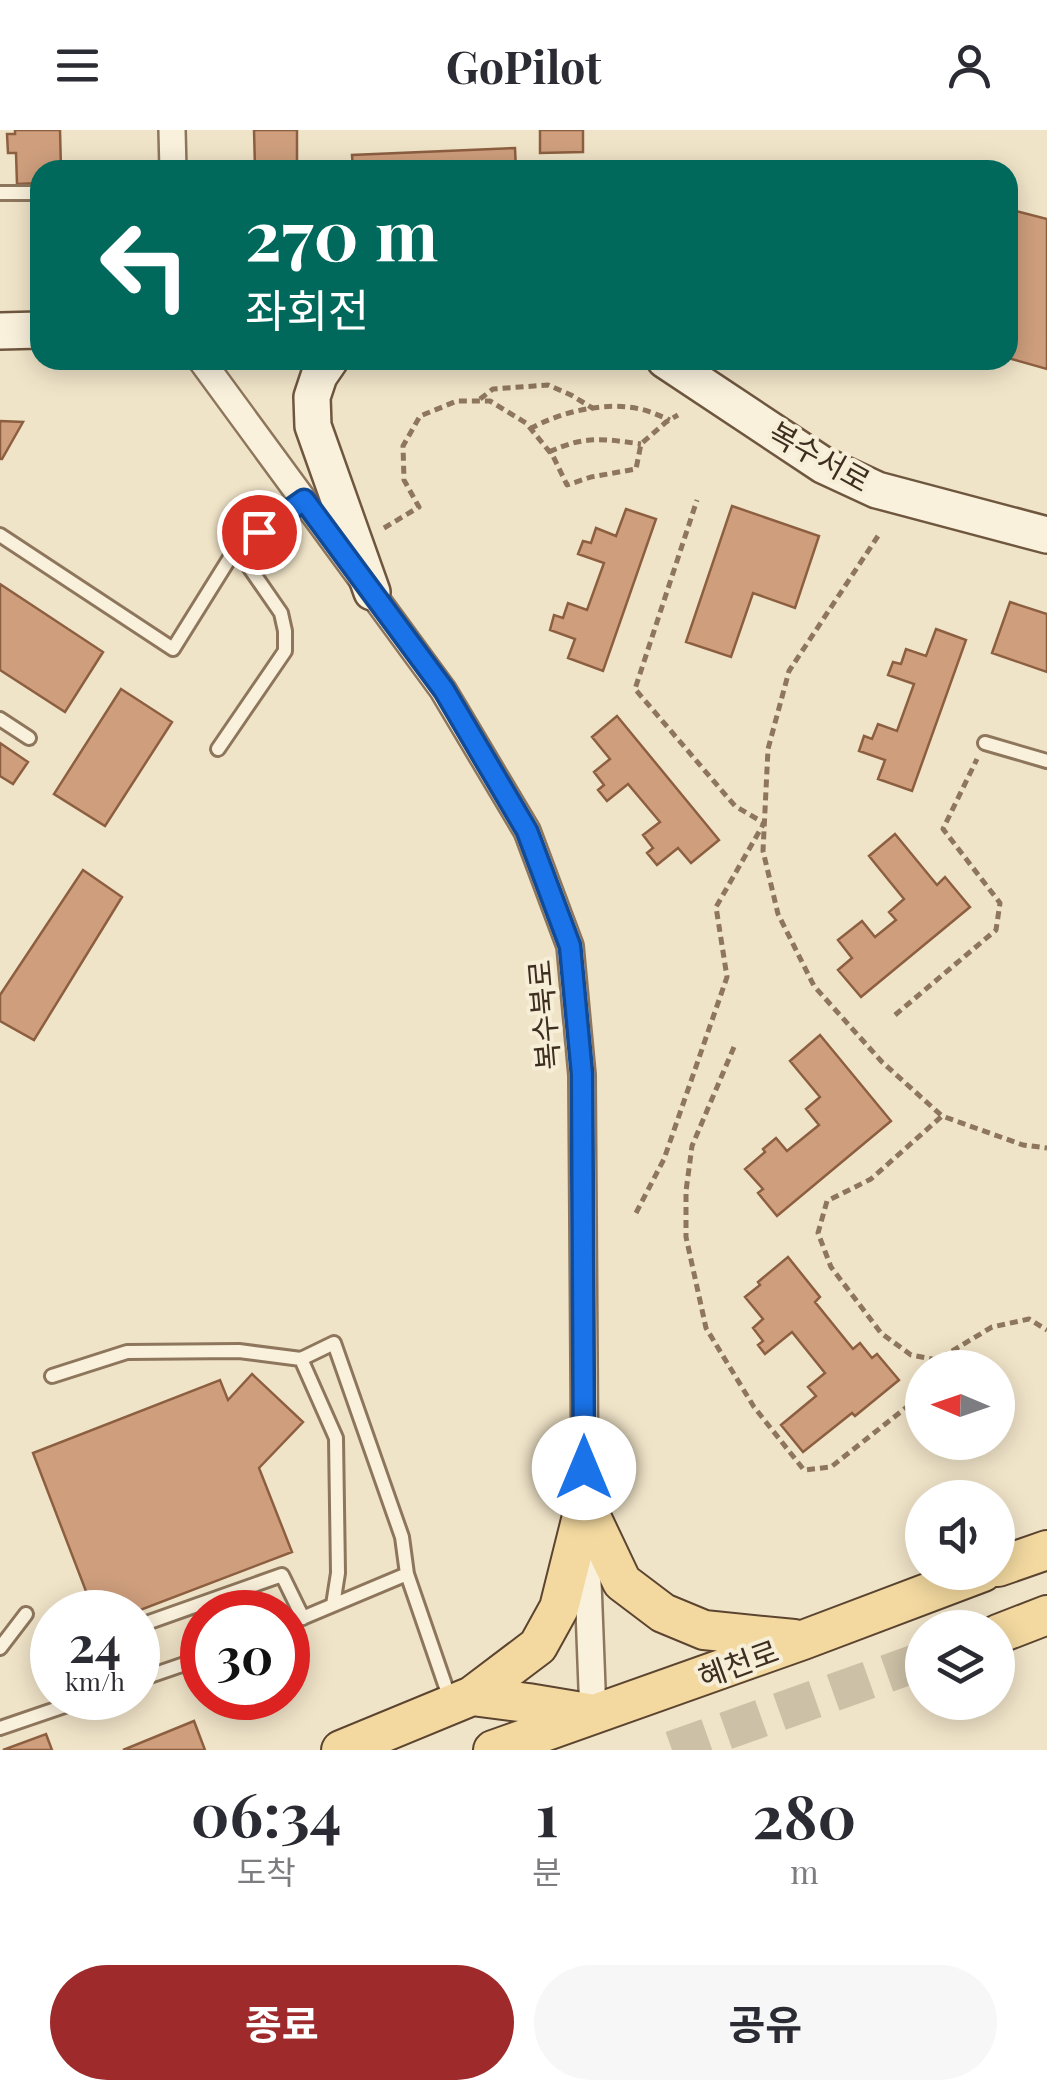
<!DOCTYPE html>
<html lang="ko">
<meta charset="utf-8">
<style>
body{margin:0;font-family:"Playfair Display","Noto Sans KR",serif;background:#f7f7f7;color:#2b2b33;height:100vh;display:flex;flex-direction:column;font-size:38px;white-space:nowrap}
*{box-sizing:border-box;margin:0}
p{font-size:32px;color:#7c7c81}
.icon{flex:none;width:55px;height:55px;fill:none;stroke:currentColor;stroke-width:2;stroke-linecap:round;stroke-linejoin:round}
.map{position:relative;height:1620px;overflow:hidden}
.side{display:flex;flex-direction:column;background:#fff;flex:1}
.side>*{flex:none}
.hud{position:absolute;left:30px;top:30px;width:988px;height:210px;border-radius:30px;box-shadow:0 5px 25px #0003;background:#00695c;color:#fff;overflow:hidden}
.needle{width:65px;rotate:272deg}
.buttons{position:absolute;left:905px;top:1220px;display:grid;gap:20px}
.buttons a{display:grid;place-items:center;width:110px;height:110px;border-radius:50%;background:#fff;box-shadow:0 5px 25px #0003;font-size:50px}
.speed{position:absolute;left:30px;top:1460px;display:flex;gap:20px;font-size:50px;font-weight:700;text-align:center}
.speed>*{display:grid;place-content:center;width:130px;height:130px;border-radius:50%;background:#fff;box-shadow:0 5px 25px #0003;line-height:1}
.speed small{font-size:25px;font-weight:400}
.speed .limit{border:15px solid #d22;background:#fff;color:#111}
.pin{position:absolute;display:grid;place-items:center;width:85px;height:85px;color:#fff;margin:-42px;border:5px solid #fff;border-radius:50%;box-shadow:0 2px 10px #0007}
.me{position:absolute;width:110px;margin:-55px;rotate:0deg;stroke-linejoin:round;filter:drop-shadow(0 0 8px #0008)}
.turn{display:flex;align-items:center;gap:35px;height:210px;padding:0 50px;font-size:45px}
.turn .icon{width:130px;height:130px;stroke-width:2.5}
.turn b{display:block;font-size:70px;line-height:85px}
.eta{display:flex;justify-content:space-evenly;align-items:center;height:170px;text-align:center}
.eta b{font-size:60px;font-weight:700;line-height:70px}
.action{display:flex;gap:20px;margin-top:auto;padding:20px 50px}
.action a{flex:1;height:115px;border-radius:60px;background:#9e2a2b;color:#fff;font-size:40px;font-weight:700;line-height:115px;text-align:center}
.action a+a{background:#f7f7f7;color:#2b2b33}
header{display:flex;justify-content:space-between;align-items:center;height:130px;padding:0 50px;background:#fff;font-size:45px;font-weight:700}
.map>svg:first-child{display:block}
.building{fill:#cf9f7d;stroke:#8d5f41;stroke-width:2.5}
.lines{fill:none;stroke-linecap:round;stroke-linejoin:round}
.primary-tunnel{stroke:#ccc0a6;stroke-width:38;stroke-dasharray:38 19;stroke-linecap:butt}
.lane-casing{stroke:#8d765c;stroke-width:18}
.street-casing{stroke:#8d765c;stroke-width:30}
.secondary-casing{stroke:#6f573f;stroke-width:40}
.primary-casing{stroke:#5b4430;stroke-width:42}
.path{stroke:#8d765c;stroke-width:5;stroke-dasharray:8 5;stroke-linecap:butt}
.lane{stroke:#faf1dc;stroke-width:12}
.street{stroke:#faf1dc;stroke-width:25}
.secondary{stroke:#faf1dc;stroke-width:35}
.primary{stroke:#f3d9a0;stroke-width:38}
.route-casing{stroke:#114b97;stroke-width:25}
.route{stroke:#1a73e8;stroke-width:18}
.labels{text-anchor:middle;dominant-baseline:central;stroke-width:8;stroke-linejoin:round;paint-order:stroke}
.street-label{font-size:30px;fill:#3d2e20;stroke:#f7eed8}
</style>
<header><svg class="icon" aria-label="menu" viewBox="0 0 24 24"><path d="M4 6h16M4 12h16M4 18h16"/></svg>GoPilot<svg class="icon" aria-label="person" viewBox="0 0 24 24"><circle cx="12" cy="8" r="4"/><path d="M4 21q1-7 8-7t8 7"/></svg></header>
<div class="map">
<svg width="1047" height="1620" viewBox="0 0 1047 1620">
<rect width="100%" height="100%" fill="#f0e4c8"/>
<path class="building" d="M15,0h45l1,40h-21v13l-23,1 -1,-31h-8l-1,-19h8z
M254,0h43v37l-42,1z
M540,0h43v22l-43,1z
M515,18l1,22h-163l-1,-15z
M1008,79l39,10v150l-39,-11z
M0,291l23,1 -21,37h-2z
M732,376l87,30 -24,72 -42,-15 -22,64 -45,-15z
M626,379l30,10 -53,152 -35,-13 7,-19 -25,-9 4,-15 9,3 5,-15 19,7 17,-47 -26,-9 5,-13 8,2 5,-15 20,8z
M0,454l103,68 -38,60 -65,-42z
M1010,472l37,12v58l-55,-19z
M936,499l30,11 -54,151 -34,-12 7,-19 -26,-9 5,-15 8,3 6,-15 19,7 17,-47 -26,-9 5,-13 8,2 5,-15 20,7z
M121,559l51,33 -67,104 -51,-32z
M617,586l102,124 -28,23 -13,-15 -21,17 -10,-12 6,-5 -10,-13 17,-13 -32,-38 -21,17 -9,-11 6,-5 -10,-13 16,-13 -18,-22z
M0,613l28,19 -15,22 -13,-8z
M895,704l42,51 8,-8 25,30 -109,90 -23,-27 14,-12 -14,-18 24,-19 13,16 21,-17 -7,-8 15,-13 -35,-43z
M83,740l39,27 -88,143 -34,-19v-26z
M820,905l71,86 -114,95 -19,-23 5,-4 -18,-20 20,-17 -2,-3 13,-11 11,13 32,-26 -13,-16 14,-12 -30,-36z
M788,1127l32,40 -5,5 38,47 7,-6 12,15 5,-4 22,26 -44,36 -3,-3 -49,39 -22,-27 35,-29 -8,-9 17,-14 -33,-41 -27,22 -7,-9 5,-4 -10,-13 10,-9 -18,-22 15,-12 -2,-3z
M252,1244l51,48 -44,46 33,84 -157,60h-41l-61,-159 187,-73 8,20z
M194,1591l11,29h-82z
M46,1604l6,16h-49z"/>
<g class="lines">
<path class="primary-tunnel" d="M672,1620l250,-89"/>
<defs>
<path id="lane" d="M0,63h40
M0,405l173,114 63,-101 68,-48
M0,589l29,19
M985,613l62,18
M218,619l67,-98v-20l-4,-18 -45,-65
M301,1229l35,79 2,135 -5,32
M52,1246l75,-24 112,-1 62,8 33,-16 68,194 5,37
M288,1494l119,-50 44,128
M138,1496l144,-51 21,43
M0,1518l26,-34
M138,1550l64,-22
M0,1598l88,-30"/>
<path id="street" d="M172,0l1,40
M201,230l242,330 84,141 43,115 12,129 3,429 8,210"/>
<path id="secondary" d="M0,201l40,-1
M330,230l-11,16 -7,21 1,29 59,166
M665,230l158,105 54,25 170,45"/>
<path id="primary" d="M585,1374l37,78 41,31 41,17 90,9
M998,1437l49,-17
M998,1504l49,-19
M472,1566l56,7 60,10
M341,1620l131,-54 66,-50 21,-38 26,-104
M493,1620l310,-110 180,-68"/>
</defs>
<use href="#lane" class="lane-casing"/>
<use href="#street" class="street-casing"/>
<use href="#secondary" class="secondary-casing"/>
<use href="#primary" class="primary-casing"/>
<path class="path" d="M480,269l13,-10 55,-4 23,10 23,14
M530,299c30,-17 75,-28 110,-20 10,2 20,7 30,11
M549,322c37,-17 54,-13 92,-8
M384,398l35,-21 -15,-27 -1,-34 17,-30 37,-15h33l36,22 27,33 14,29 24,-8 45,-8 5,-25 25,-22 12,-7
M878,406l-89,135 -21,78 -5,102 15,63 36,72 68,76 60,54
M895,885l101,-85 4,-27 -57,-74 34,-70
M734,917l-42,99 -6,45v46l20,91 48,79 50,63 27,-3 91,-72
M636,1083l28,-54 63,-182 -11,-70 48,-84 -29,-17 -100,-117 62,-189
M937,1230l-26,-5 -30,-22 -50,-66 -13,-34 9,-32 44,-22 71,-63 81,29 24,3
M934,1238l3,-8 55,-33 37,-8 18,11"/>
<use href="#lane" class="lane"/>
<use href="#street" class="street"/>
<use href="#secondary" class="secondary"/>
<use href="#primary" class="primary"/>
</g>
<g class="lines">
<defs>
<path id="route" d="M259,402l45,-32 140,190 83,141 43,115 12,128 2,394"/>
</defs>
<use href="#route" class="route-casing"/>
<use href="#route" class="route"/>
</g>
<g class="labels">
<g class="street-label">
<text transform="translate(820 326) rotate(29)">복수서로</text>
<text transform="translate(543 885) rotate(-95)">복수북로</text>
<text transform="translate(738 1533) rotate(-20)">혜천로</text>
</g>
</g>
</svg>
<div class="buttons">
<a><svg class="needle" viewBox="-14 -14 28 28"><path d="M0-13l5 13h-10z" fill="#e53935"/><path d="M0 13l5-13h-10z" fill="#7c7c81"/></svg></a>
<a><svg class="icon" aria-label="sound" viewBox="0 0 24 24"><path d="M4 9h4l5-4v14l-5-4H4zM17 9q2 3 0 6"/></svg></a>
<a><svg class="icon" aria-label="layers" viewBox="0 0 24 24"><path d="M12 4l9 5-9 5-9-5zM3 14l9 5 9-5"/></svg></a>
</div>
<div class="speed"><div>24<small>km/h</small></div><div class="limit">30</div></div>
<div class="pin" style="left:259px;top:402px;background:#d93025"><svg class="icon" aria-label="arrive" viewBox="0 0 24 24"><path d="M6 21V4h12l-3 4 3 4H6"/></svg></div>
<svg class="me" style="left:584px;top:1338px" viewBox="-20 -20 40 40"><circle r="19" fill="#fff"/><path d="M0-13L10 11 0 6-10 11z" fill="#1a73e8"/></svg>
<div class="hud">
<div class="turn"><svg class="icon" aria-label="left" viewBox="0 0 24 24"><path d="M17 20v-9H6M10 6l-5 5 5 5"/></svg><div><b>270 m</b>좌회전</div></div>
</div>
</div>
<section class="side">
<div class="eta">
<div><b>06:34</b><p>도착</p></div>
<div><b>1</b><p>분</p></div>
<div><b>280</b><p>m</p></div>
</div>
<div class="action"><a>종료</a><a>공유</a></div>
</section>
